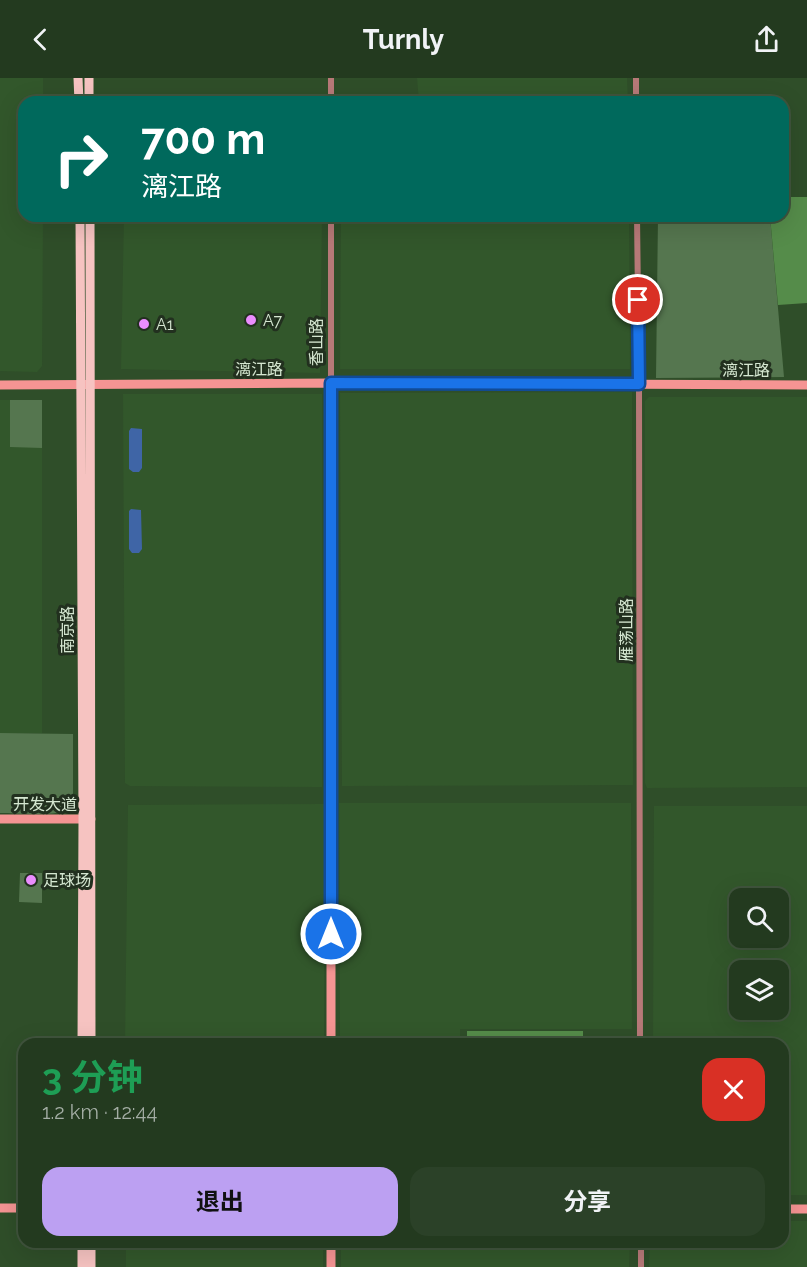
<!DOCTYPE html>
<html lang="zh">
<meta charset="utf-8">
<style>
body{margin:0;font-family:Raleway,"Noto Sans SC",sans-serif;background:#2b4128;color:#f1f3f6;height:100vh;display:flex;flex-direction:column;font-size:22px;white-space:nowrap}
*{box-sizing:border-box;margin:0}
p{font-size:20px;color:#a3ada4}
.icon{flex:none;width:33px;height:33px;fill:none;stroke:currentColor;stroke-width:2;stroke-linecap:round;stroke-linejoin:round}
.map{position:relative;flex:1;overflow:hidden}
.details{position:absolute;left:18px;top:960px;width:771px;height:210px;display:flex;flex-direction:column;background:#233a1f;border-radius:18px;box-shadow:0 6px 24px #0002,0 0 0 2px #40543d}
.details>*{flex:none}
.hud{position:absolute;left:18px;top:18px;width:771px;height:126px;border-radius:18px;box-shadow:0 6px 24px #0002,0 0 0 2px #40543d;background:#00695c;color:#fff;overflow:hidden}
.tools{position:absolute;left:729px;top:810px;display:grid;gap:12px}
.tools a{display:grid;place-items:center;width:60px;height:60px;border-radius:12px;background:#233a1f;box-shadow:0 6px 24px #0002,0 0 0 2px #40543d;font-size:30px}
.pin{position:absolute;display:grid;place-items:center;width:51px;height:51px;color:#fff;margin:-26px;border:3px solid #fff;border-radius:50%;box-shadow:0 2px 6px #0007}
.me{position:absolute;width:66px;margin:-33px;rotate:0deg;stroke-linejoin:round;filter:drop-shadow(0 0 4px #0008)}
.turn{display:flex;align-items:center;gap:21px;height:126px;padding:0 24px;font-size:27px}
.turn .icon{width:78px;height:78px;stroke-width:2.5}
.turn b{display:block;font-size:42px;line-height:51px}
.round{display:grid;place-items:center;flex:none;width:63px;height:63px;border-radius:18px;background:#2b4128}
.overview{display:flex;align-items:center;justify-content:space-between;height:102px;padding:0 24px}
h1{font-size:36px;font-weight:700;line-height:45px;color:#1e9e55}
.action{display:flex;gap:12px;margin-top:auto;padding:12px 24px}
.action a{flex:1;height:69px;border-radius:18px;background:#bca0f2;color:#111;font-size:24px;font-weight:700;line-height:69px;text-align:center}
.action a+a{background:#2b4128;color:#f1f3f6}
header{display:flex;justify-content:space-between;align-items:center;height:78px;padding:0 24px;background:#233a1f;font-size:27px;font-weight:700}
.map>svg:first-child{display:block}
.built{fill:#32572b;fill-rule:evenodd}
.green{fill:#55764f}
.forest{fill:#558c4a}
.water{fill:#3f65a6}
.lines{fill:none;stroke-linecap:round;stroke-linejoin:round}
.street{stroke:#b77978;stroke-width:6}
.secondary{stroke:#f59493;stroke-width:9}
.primary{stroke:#f6c3c1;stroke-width:9}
.route-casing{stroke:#114b97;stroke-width:15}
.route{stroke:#1a73e8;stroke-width:10}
.poi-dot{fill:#ea8dfd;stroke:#22301f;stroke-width:2}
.labels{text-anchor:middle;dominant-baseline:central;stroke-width:6;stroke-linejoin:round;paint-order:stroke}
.poi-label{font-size:16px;fill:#d5e7d1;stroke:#22301f;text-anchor:start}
.street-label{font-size:16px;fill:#d5e7d1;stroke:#22301f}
</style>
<header><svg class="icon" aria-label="back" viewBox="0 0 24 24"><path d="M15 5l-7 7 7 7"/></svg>Turnly<svg class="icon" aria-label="share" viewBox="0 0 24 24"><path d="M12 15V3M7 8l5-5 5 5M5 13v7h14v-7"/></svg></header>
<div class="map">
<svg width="807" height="1189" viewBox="0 0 807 1189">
<rect width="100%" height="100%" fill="#2f4e29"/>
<path class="built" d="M0,0h43v24h-19v114h19l-1,150 -5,6 -37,-1z
M417,0h210l1,24h-209z
M124,138h198l-2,157 -199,-4z
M341,138h288l1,153h-290z
M632,314l1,393 -291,1 -2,-393z
M123,316h199v393l-192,-1 -5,-3z
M649,319h158v390l-160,1 -2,-5v-382z
M0,322h42v333h-42z
M339,725h292l1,226h-172v15h-120z
M325,726l-1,240h-199l3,-239z
M654,728h153v389h-24v-151h-130zM740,820h38v40h-38zM740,892h38v40h-38z
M783,1143h24v46h-158l1,-25h133z
M126,1164h197v25h-197z
M341,1164h289l-1,25h-288z"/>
<path class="green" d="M658,138h112l14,161 -128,1z
M10,322h32v48l-32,-1z
M0,655l73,1v73c-13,11 -56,6 -73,6z
M20,795h22v30l-23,-1z"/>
<path class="forest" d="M783,119h24v106l-29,2 -8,-89h13z
M467,953h116v13h-116z"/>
<path class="water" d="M131,350l11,1v39l-3,4h-6l-4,-3v-38z
M131,431l10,1 1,39 -3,4h-7l-3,-4v-38z"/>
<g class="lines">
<path class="street" d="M636,0v24
M331,24v-24
M637,138l2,168 1,660
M331,305v-167
M641,1189v-25"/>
<path class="secondary" d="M0,307l331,-2 476,2
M0,741h91
M331,966v-661
M0,1130h24
M783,1131h24
M331,1189v-25"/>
<path class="primary" d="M78,0l1,24
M89,0v24
M80,138l3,603 -1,225
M90,138l1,828
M82,1164v25
M91,1164v25"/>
</g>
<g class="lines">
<defs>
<path id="route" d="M331,856v-551l308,1 -1,-84"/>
</defs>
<use href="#route" class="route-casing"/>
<use href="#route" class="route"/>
</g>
<g class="poi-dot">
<circle cx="251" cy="242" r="6"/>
<circle cx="144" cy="246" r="6"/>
<circle cx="31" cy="802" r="6"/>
</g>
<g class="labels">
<g class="poi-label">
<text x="263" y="242">A7</text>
<text x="156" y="246">A1</text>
<text x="43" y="802">足球场</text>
</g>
<g class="street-label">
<text transform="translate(316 264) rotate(-90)">香山路</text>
<text x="259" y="291">漓江路</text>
<text x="746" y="292">漓江路</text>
<text transform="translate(67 552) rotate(-90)">南京路</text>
<text transform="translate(626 552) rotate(-90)">雁荡山路</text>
<text x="45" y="726">开发大道</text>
</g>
</g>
</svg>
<div class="tools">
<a><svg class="icon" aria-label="search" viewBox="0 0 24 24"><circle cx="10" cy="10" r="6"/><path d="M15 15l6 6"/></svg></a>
<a><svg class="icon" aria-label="layers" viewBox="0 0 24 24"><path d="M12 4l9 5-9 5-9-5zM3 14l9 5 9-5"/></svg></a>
</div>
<div class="pin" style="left:638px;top:222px;background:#d93025"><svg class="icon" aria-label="arrive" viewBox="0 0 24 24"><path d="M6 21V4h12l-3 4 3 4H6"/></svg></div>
<svg class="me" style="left:331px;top:856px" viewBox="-20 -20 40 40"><circle r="17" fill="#1a73e8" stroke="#fff" stroke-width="3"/><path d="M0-11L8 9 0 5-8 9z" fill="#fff"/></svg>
<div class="hud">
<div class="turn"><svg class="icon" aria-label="right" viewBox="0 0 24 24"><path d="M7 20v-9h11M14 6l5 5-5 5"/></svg><div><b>700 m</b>漓江路</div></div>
</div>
<section class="details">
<div class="overview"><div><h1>3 分钟</h1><p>1.2 km · 12:44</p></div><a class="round" style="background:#d93025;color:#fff"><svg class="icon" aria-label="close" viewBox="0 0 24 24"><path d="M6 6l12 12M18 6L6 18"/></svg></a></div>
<div class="action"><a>退出</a><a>分享</a></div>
</section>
</div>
